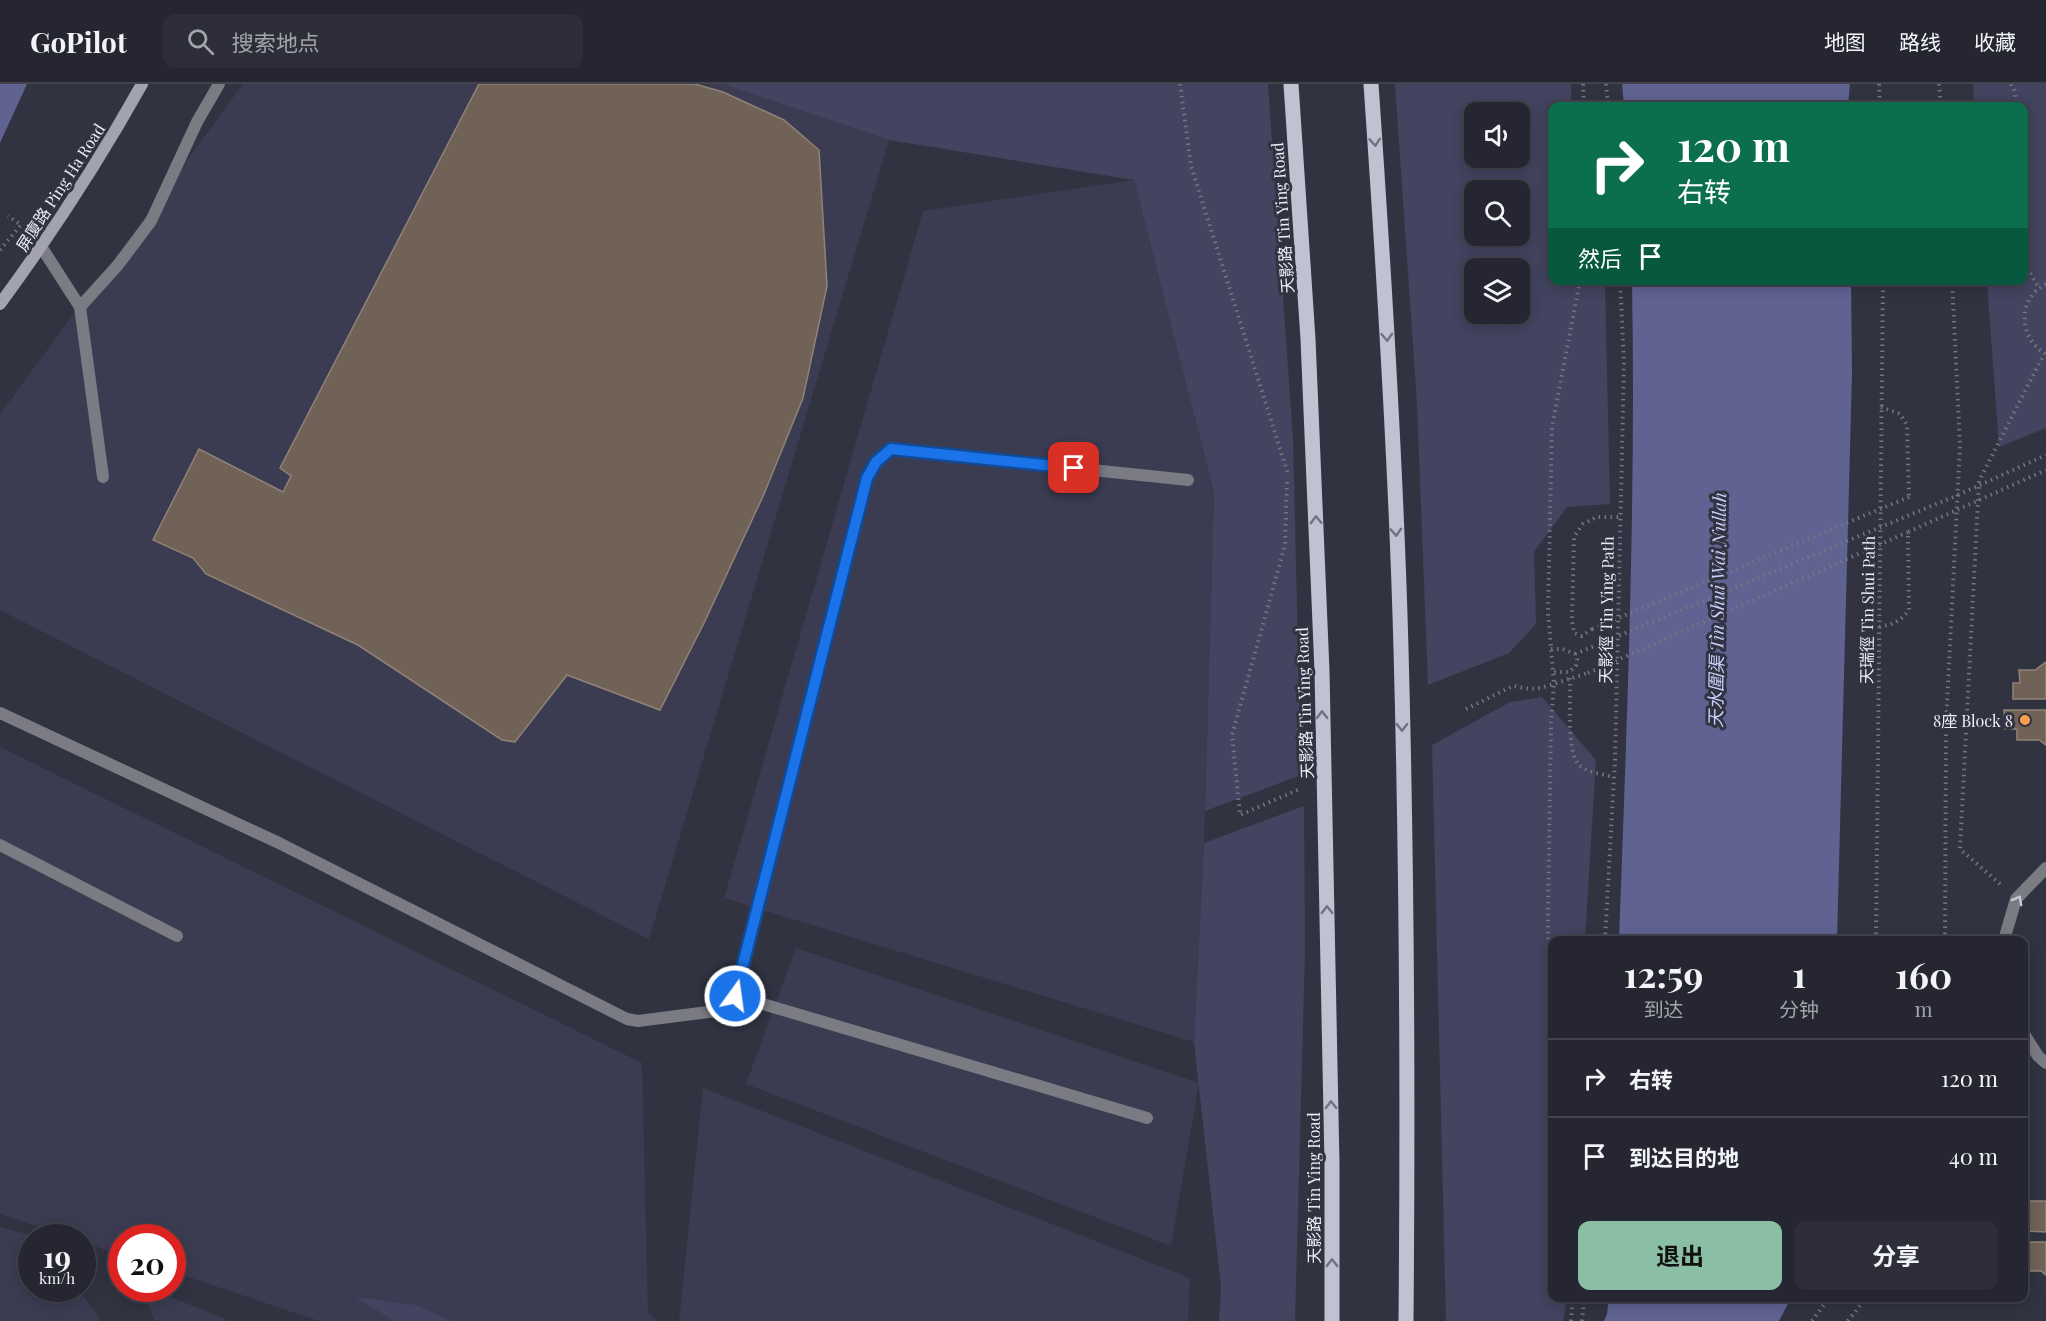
<!DOCTYPE html>
<html lang="zh">
<meta charset="utf-8">
<style>
body{margin:0;font-family:"Playfair Display","Noto Sans SC",serif;background:#2d2e39;color:#f1f3f6;height:100vh;display:flex;flex-direction:column;font-size:22px;white-space:nowrap}
*{box-sizing:border-box;margin:0}
p{font-size:20px;color:#a3a5ab}
.icon{flex:none;width:33px;height:33px;fill:none;stroke:currentColor;stroke-width:2;stroke-linecap:round;stroke-linejoin:round}
.map{position:relative;flex:1;overflow:hidden}
.side{position:absolute;left:1548px;top:852px;width:480px;height:366px;display:flex;flex-direction:column;background:#252631;border-radius:12px;box-shadow:0 3px 15px #0003,0 0 0 2px #42434d}
.side>*{flex:none}
.banner{position:absolute;left:1548px;top:18px;width:480px;height:183px;border-radius:12px;box-shadow:0 3px 15px #0003,0 0 0 2px #42434d;background:#0b6e4f;color:#fff;overflow:hidden}
.fabs{position:absolute;left:1464px;top:18px;display:grid;gap:12px}
.fabs a{display:grid;place-items:center;width:66px;height:66px;border-radius:12px;background:#252631;box-shadow:0 3px 15px #0003,0 0 0 2px #42434d;font-size:30px}
.speed{position:absolute;left:18px;top:1140px;display:flex;gap:12px;font-size:30px;font-weight:700;text-align:center}
.speed>*{display:grid;place-content:center;width:78px;height:78px;border-radius:50%;background:#252631;box-shadow:0 3px 15px #0003,0 0 0 2px #42434d;line-height:1}
.speed small{font-size:15px;font-weight:400}
.speed .limit{border:9px solid #d22;background:#fff;color:#111}
.pin{position:absolute;display:grid;place-items:center;width:51px;height:51px;color:#fff;margin:-26px;border-radius:12px;box-shadow:0 3px 9px #0006}
.me{position:absolute;width:66px;margin:-33px;rotate:14deg;stroke-linejoin:round;filter:drop-shadow(0 0 4px #0008)}
.turn{display:flex;align-items:center;gap:21px;height:126px;padding:0 30px;font-size:27px}
.turn .icon{width:78px;height:78px;stroke-width:2.5}
.turn b{display:block;font-size:42px;line-height:51px}
.then{display:flex;align-items:center;height:57px;padding:0 30px;background:#0003;gap:12px;font-size:22px}
.eta{display:flex;justify-content:space-evenly;align-items:center;height:102px;text-align:center}
.eta b{font-size:36px;font-weight:700;line-height:42px}
.action{display:flex;gap:12px;margin-top:auto;padding:12px 30px}
.action a{flex:1;height:69px;border-radius:12px;background:#8abfa5;color:#111;font-size:24px;font-weight:700;line-height:69px;text-align:center}
.action a+a{background:#2d2e39;color:#f1f3f6}
ul{padding:0;list-style:none}
li{display:flex;align-items:center;gap:18px;height:78px;padding:0 30px;border-top:2px solid #42434d}
li div{flex:1}
li b{display:block;font-size:22px}
li em{font-style:normal}
header{display:flex;align-items:center;gap:36px;box-sizing:border-box;height:84px;padding:0 30px;background:#252631;border-bottom:2px solid #42434d}
header strong{font-size:28px}
nav{display:flex;gap:33px;margin-inline-start:auto;font-size:21px}
.search{width:420px;height:54px;background:#2d2e39;display:flex;align-items:center;gap:15px;box-sizing:border-box;padding:0 21px;border-radius:12px;color:#a3a5ab;font-size:22px}
.map>svg:first-child{display:block}
.built{fill:#3b3c51}
.green{fill:#424460;fill-rule:evenodd}
.water{fill:#606292}
.building{fill:#706257;stroke:#918277;stroke-width:1.5}
.lines{fill:none;stroke-linecap:round;stroke-linejoin:round}
.path{stroke:#747682;stroke-width:4;stroke-dasharray:1.5 4.5;stroke-linecap:butt}
.lane{stroke:#7a7b83;stroke-width:12}
.secondary{stroke:#a2a3af;stroke-width:12}
.primary{stroke:#c0c2d1;stroke-width:15}
.path-bridge{stroke:#747682;stroke-width:4;stroke-dasharray:1.5 4.5;stroke-linecap:butt}
.oneway{stroke:#717382}
.oneway2{stroke:#cacbd4}
.route-casing{stroke:#114b97;stroke-width:15}
.route{stroke:#1a73e8;stroke-width:10}
.poi-dot{fill:#fa9f4e;stroke:#313341;stroke-width:2}
.labels{text-anchor:middle;dominant-baseline:central;stroke-width:6;stroke-linejoin:round;paint-order:stroke}
.street-label{font-size:16px;fill:#ecedf6;stroke:#313341}
.poi-label{font-size:16px;fill:#ecedf6;stroke:#313341;text-anchor:end}
.water-label{font-size:18px;font-style:italic;fill:#cacffc;stroke:#313341}
</style>
<header>
<strong>GoPilot</strong>
<div class="search"><svg class="icon" aria-label="search" viewBox="0 0 24 24"><circle cx="10" cy="10" r="6"/><path d="M15 15l6 6"/></svg>搜索地点</div>
<nav><a>地图</a><a>路线</a><a>收藏</a></nav>
</header>
<div class="map">
<svg width="2046" height="1237" viewBox="0 0 2046 1237">
<rect width="100%" height="100%" fill="#313341"/>
<path class="built" d="M243,0h479l167,56 -240,799 -649,-329v-196z
M1134,96l80,313 -10,350 -10,199 -470,-144 199,-687z
M0,663l642,316 6,250 11,8h-340l-146,-49 -1,-34h-50l-1,17 -38,-13 -1,-4 -12,-1 -70,-23z
M796,864l403,135 -28,163 -425,-162z
M703,1004l487,190 -2,43h-509z
M0,1143l37,10 -5,1v50l46,1 23,32h-101z
M141,1205h10l79,32h-75z"/>
<path class="green" d="M722,0h546l25,355 8,336 -96,36 9,-318 -80,-313 -245,-40z
M1395,0h176v22h-19v174h53v3l5,221 -43,3 -33,45 2,72 -27,29 -81,32 -11,-281zM1520,28v46h-46v-46zM1520,106v46h-46v-46zM1520,184v46h-46v-46z
M1973,0h73v344l-47,19 -12,-166 37,-1v-174h-50z
M1542,613l54,63 -11,180h-33v358h15l-4,23h-117l-14,-576 78,-43z
M1304,722l1,146 -10,369h-76l2,-34 -27,-245 10,-199z
M355,1213l61,8 35,16h-57z"/>
<path class="water" d="M0,0h27l-27,59z
M1622,0h228l-2,22h-224z
M1632,197h219l1,92 -15,567h-218c8,-219 17,-440 13,-659z
M1609,1214h182l-12,23h-175l3,-7z"/>
<path class="building" d="M479,0h216l28,8 61,28 35,30 8,136 -24,112 -39,96 -59,127 -45,89 -93,-35 -52,67 -13,-2 -144,-95 -152,-71 -13,-16 -40,-18 46,-91 84,43 8,-16 -11,-8z
M2046,578v37h-33v-16h7l-1,-13h16z
M2004,626h42v35l-7,-5h-22v-11h-12z
M2024,1117h22v31l-22,-1z
M2024,1158h22v33l-5,-4h-16z"/>
<g class="lines">
<path class="path" d="M1180,0l11,82 97,308
M1583,0l1,22
M1606,0l2,22
M1879,0l1,22
M1939,0l2,22
M2011,0l4,8 1,14
M0,166l21,-25 -13,-9
M2024,179l15,25
M2046,200c-30,15 -27,55 0,70
M1881,323l19,7 7,11 2,72
M1287,398l-2,63 -53,190 8,80 60,-26
M1958,411l88,-40
M1879,543c14,-3 21,-5 30,-17l-1,-78 138,-62
M1592,545l-10,7 -8,-3 -2,-13 2,-83 9,-13 14,-7h24
M1551,565h12l12,5 2,5 -1,7 -7,6h-16
M1570,594c1,19 -4,74 9,87 9,8 24,9 35,12
M1466,625l47,-23 16,3 12,-1 47,-15
M2000,800l-40,-35 19,-368 65,-127
M1605,856l10,-180 8,-353 1,-45 -4,-82
M1876,856l7,-660
M1945,856l1,-214 14,-281 -8,-165
M1552,903l-3,-18 -1,-52 3,-195 3,-38 -6,-72 4,-185 28,-147
M1571,1237l2,-23
M1582,1237l2,-23
M1812,1237l17,-23
M1848,1237l18,-23"/>
<path class="lane" d="M42,164l38,59 23,170
M80,223l38,-42 33,-44 46,-99 22,-38
M0,629l279,130 348,176 11,2 78,-10 9,-2 11,-13 131,-518 9,-16 15,-13 297,31
M0,761l177,91
M2004,856l12,-41 30,-31
M736,912l411,122
M2024,950l14,22 8,7"/>
<path class="secondary" d="M0,220c52,-71 99,-143 142,-220"/>
<path class="primary" d="M1291,0l17,255 14,332 10,493v157
M1371,0c13,188 25,377 30,565 6,224 7,448 5,672"/>
<path class="path-bridge" d="M1592,545l317,-132
M1575,570l383,-159
M1588,589l320,-141"/>
</g>
<defs><path id="oneway-chevron" d="M-2-3.5L2.5 0L-2 3.5" fill="none" stroke-width="1.6" stroke-linecap="round" stroke-linejoin="round" transform="scale(1.5)"/></defs>
<g class="oneway">
<use href="#oneway-chevron" transform="translate(1375 58) rotate(86)"/>
<use href="#oneway-chevron" transform="translate(1387 253) rotate(87)"/>
<use href="#oneway-chevron" transform="translate(1316 436) rotate(-92)"/>
<use href="#oneway-chevron" transform="translate(1396 448) rotate(87)"/>
<use href="#oneway-chevron" transform="translate(1322 631) rotate(-91)"/>
<use href="#oneway-chevron" transform="translate(1402 643) rotate(89)"/>
<use href="#oneway-chevron" transform="translate(1327 826) rotate(-91)"/>
<use href="#oneway-chevron" transform="translate(1331 1021) rotate(-91)"/>
<use href="#oneway-chevron" transform="translate(1332 1179) rotate(-90)"/>
</g>
<use class="oneway2" href="#oneway-chevron" transform="translate(2018 816) rotate(-61)"/>
<g class="lines">
<defs>
<path id="route" d="M735,912l132,-518 9,-16 15,-13 183,19"/>
</defs>
<use href="#route" class="route-casing"/>
<use href="#route" class="route"/>
</g>
<circle class="poi-dot" cx="2025" cy="636" r="6"/>
<g class="labels">
<g class="street-label">
<text transform="translate(60 103) rotate(-57)">屏廈路 Ping Ha Road</text>
<text transform="translate(1282 134) rotate(-94)">天影路 Tin Ying Road</text>
<text transform="translate(1606 526) rotate(-89)">天影徑 Tin Ying Path</text>
<text transform="translate(1867 526) rotate(-89)">天瑞徑 Tin Shui Path</text>
<text transform="translate(1304 619) rotate(-92)">天影路 Tin Ying Road</text>
<text transform="translate(1313 1104) rotate(-90)">天影路 Tin Ying Road</text>
</g>
<g class="poi-label">
<text x="2013" y="636">8座 Block 8</text>
</g>
<g class="water-label">
<text transform="translate(1717 526) rotate(-89)">天水圍渠 Tin Shui Wai Nullah</text>
</g>
</g>
</svg>
<div class="fabs">
<a><svg class="icon" aria-label="sound" viewBox="0 0 24 24"><path d="M4 9h4l5-4v14l-5-4H4zM17 9q2 3 0 6"/></svg></a>
<a><svg class="icon" aria-label="search" viewBox="0 0 24 24"><circle cx="10" cy="10" r="6"/><path d="M15 15l6 6"/></svg></a>
<a><svg class="icon" aria-label="layers" viewBox="0 0 24 24"><path d="M12 4l9 5-9 5-9-5zM3 14l9 5 9-5"/></svg></a>
</div>
<div class="speed"><div>19<small>km/h</small></div><div class="limit">20</div></div>
<div class="pin" style="left:1074px;top:384px;background:#d93025"><svg class="icon" aria-label="arrive" viewBox="0 0 24 24"><path d="M6 21V4h12l-3 4 3 4H6"/></svg></div>
<svg class="me" style="left:735px;top:912px" viewBox="-20 -20 40 40"><circle r="17" fill="#1a73e8" stroke="#fff" stroke-width="3"/><path d="M0-11L8 9 0 5-8 9z" fill="#fff"/></svg>
<div class="banner">
<div class="turn"><svg class="icon" aria-label="right" viewBox="0 0 24 24"><path d="M7 20v-9h11M14 6l5 5-5 5"/></svg><div><b>120 m</b>右转</div></div>
<div class="then">然后<svg class="icon" aria-label="arrive" viewBox="0 0 24 24"><path d="M6 21V4h12l-3 4 3 4H6"/></svg></div>
</div>
<section class="side">
<div class="eta">
<div><b>12:59</b><p>到达</p></div>
<div><b>1</b><p>分钟</p></div>
<div><b>160</b><p>m</p></div>
</div>
<ul>
<li><svg class="icon" aria-label="right" viewBox="0 0 24 24"><path d="M7 20v-9h11M14 6l5 5-5 5"/></svg><div><b>右转</b></div><em>120 m</em></li>
<li><svg class="icon" aria-label="arrive" viewBox="0 0 24 24"><path d="M6 21V4h12l-3 4 3 4H6"/></svg><div><b>到达目的地</b></div><em>40 m</em></li>
</ul>
<div class="action"><a>退出</a><a>分享</a></div>
</section>
</div>
